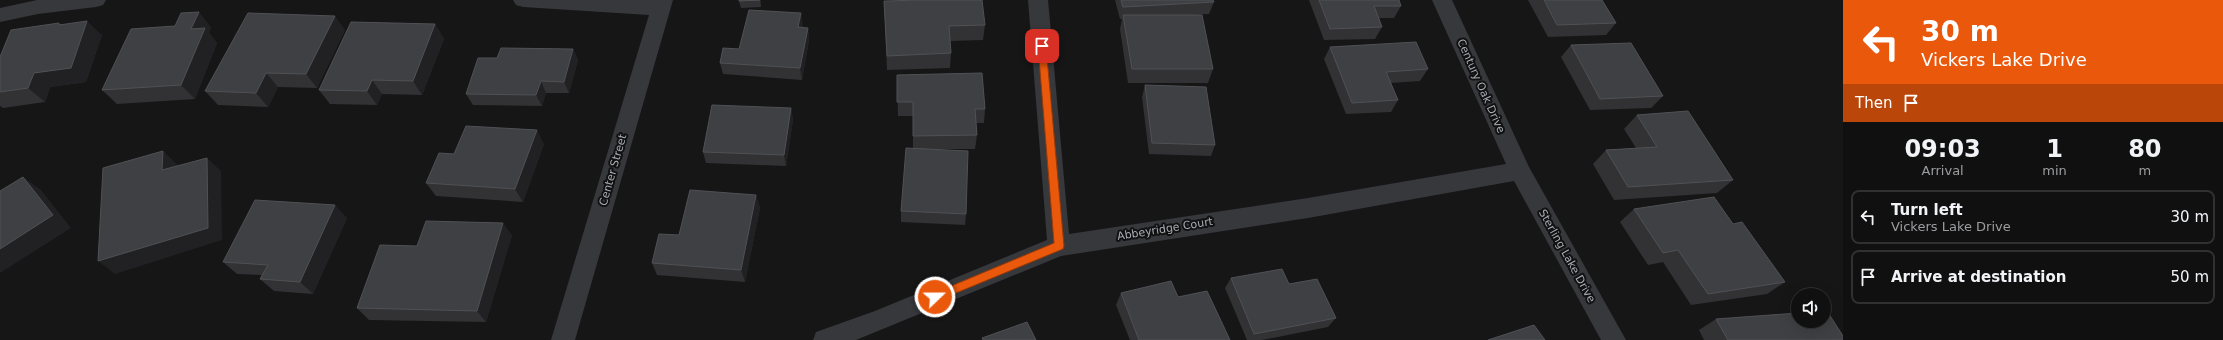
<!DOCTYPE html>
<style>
body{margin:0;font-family:"DejaVu Sans",sans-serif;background:#19191a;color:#f1f3f6;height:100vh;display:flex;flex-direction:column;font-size:15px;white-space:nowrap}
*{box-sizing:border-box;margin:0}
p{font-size:13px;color:#9c9d9f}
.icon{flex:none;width:22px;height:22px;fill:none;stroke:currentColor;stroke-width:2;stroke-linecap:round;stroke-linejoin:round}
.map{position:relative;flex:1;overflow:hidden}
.panel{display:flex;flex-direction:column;background:#101011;width:380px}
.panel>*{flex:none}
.top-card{background:#ea580c;color:#fff;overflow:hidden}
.controls{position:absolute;left:1791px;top:288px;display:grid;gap:8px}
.controls a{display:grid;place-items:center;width:40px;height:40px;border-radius:50%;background:#101011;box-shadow:0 4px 16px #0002,0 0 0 1px #303031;font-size:20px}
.pin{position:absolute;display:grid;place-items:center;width:34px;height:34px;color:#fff;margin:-17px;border-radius:8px;box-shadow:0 2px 6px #0006}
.me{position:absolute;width:44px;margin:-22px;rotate:68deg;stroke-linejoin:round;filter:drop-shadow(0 0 3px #0008)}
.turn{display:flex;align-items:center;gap:14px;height:84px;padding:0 12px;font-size:18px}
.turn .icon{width:52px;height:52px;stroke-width:2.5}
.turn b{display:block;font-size:28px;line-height:34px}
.then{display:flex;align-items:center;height:38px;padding:0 12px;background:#0003;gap:8px;font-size:15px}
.eta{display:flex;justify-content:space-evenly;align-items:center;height:68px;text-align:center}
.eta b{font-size:24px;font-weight:600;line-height:28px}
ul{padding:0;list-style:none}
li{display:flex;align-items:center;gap:12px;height:54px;margin:0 8px 6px;padding:0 4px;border:2px solid #303031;border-radius:8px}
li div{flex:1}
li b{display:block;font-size:15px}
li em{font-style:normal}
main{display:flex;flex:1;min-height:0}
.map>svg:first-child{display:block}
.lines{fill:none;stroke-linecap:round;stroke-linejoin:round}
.minor{fill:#37383c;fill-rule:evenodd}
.wall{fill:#323235}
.shaded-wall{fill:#212123}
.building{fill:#3f4043;stroke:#4f5155}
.route{fill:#ea580c;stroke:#983908}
.labels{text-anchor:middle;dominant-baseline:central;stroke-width:4;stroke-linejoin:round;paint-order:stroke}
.street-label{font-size:11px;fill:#a9aeb6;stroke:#111112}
</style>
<main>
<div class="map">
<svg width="1843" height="340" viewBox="0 0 1843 340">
<rect width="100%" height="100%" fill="#161617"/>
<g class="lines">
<path class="minor" d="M37,0h69l-3,5 -7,2 -58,7 -38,8v-14z
M513,0h160l-98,340h-24l98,-325 -126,-8 -7,-2z
M1028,0h20l21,234 239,-36 198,-34 -74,-164h20l77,167 97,173h-25l-87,-159 -206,37 -247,38 -205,84h-43l3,-8 59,-21 172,-71z"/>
</g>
<path class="wall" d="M761,0v7l-20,1 -2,-7z
M1115,0h98l1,2 -5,12 -18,1 22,54 -5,14h-80l-8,-54 2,-10h-2z
M1309,0h90l2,6 -7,12h-15l3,9 -7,12 -51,1z
M1528,0h74l14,23 -10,12 -58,2z
M884,1l101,24 -2,15 -33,1 1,12 -1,15 -63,2z
M61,24l41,11 -16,47 -36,5 -5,15 -42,6 -3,-2v-49z
M435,24l9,15 -22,56 -40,-1 -5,11 -47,-1 -11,-14z
M803,25l-1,2 6,1 1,12 -7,40 -79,-6 -3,-11 19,-14z
M211,27l-2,6 8,10 -22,56 -78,5 -15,-14z
M345,30l-28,58 -39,-1 -10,20 -50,-2 -13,-14z
M1571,45l92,51 -12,12 -61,2 -29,-53z
M1330,47l98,22 -8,12 -30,2 8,17 -7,12 -45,2 -22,-55z
M573,49l5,11 -9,33h-23l-4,13 -69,-1 -7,-11 31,-36z
M897,75l88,34 -1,14h-8l1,12 -2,14h-41l32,65 -1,11 -64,-3v-11l12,-63v-32h-15z
M1145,85l70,60 -4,11 -62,-2 -7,-57z
M791,108l2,12 -7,46 -80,-3 -3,-11z
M1637,115l96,65 -16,13 -103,7 -21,-36 13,-14 30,-2 -12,-19z
M544,144l-21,58 -87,-6 -10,-13 28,-29z
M756,195l4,13 -15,74 -88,-7 -5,-12 27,-28z
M1634,209l99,15 52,58 -18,12 -76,11 -28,-43 -15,3 -28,-43z
M347,218l-34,76 -39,-3 -14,-12 2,-4 -25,-1 -14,-12z
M512,235l-26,87 -117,-2 -12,-12 60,-62z
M1231,278l58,6 47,34 -8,9 -66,13h-15l-22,-52z
M1121,293l57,4 52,43h-100l-14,-35z
M1716,319l127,21h-139l-5,-10z"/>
<path class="shaded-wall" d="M760,0h1v7z
M199,12l12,15 -2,6 8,10 -22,56 -14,-14 10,-56z
M801,13l2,12 -3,14 -2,-12z
M335,16l10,14 -28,58 -11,-14z
M87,21l15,14 -16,47 -36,5 -5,15 -17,-14 6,-15z
M435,24l9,15 -22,56 -9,-14z
M808,28l1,12 -7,40 -2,-12z
M573,49l5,11 -9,33 -5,-11z
M266,73l12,14 -10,20 -12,-14z
M372,80l10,14 -5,11 -10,-14z
M541,81l5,12 -4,13 -6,-11z
M791,108l2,12 -7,46 -2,-11z
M537,130l7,14 -21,58 -8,-13z
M163,151l15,14 -1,19 -15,-14z
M207,158l14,13 1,69 -107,34 -17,-13z
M23,177l18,13 30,38 -71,45v-24z
M756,195l4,13 -15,74 -4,-12z
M335,205l12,13 -34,76 -13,-12z
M503,223l9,12 -26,87 -9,-11z"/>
<path class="building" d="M739,0h21l-21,1z
M922,0h60l3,25 -36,1 2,27 -64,3 -3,-55z
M1121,0h92l1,2 -91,5z
M1319,0h80l2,6h-27l8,21 -52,2z
M1544,0h58l14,23 -59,2z
M749,10l52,3 -3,14 10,1 -8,40 -80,-5 3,-15 16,1z
M199,12l-8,17 14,-1 -24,57 -79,5 29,-61 44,-3 6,-13z
M248,13l87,3 -29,58 -40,-1 -10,20 -51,-2z
M1123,15h79l11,54h-81z
M87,21l-16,47 -37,5 -6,15 -28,4v-35l11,-27 48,-7v2z
M351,22l84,2 -22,57 -41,-1 -5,11 -48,-1z
M1416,42l12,27 -42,3 12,28 -46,3 -22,-56z
M1631,43l32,53 -63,3 -29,-54z
M501,48l72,1 -9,33 -23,-1 -5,14 -70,-1 12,-36h19z
M982,73l3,36h-10l2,26 -64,1v-34h-16v-27z
M1145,85l61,2 9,58 -63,-2z
M712,105l79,3 -7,47 -81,-3z
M1688,111l45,69 -105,7 -22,-37 51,-3 -20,-32z
M466,126l71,4 -22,59 -89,-6 13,-30 15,1z
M906,148l62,3 -2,63 -65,-3z
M163,151l-1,19 45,-12 1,70 -110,33 5,-93z
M23,177l30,38 -53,34v-58z
M690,190l66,5 -15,75 -89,-7 7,-29 20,1z
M1714,197l19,27 9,-2 43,60 -77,12 -30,-44 -15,3 -29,-44z
M255,200l80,5 -35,77 -40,-3 8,-14 -45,-3z
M426,221l77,2 -26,88 -120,-3 23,-63 37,1z
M1282,269l7,15 28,-5 19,39 -82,16 -23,-56z
M1171,281l7,16 29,-6 23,49h-91l-18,-47z
M1824,311h3l16,25v4h-115l-12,-21 82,-6v8h26z
M1027,322l9,18h-53l-1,-2z
M1534,325l11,15h-57z"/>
<path class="route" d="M1042,43l4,3 18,200 -1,3 -124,51h-7v-6l122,-51 -16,-197z"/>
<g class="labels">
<g class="street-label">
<text transform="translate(1481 86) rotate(66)">Century Oak Drive</text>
<text transform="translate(613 170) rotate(-74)">Center Street</text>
<text transform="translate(1165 229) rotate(-9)">Abbeyridge Court</text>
<text transform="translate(1567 256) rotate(61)">Sterling Lake Drive</text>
</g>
</g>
</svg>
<div class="controls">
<a><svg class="icon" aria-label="sound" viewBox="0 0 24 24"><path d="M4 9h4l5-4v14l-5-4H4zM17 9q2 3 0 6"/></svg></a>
</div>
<div class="pin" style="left:1042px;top:46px;background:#d93025"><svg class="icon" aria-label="arrive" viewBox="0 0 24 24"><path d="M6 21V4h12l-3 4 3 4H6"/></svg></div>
<svg class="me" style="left:935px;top:297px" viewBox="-20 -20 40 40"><circle r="17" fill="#ea580c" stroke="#fff" stroke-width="3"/><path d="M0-11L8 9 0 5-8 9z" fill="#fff"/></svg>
</div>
<section class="panel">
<div class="top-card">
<div class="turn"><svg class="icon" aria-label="left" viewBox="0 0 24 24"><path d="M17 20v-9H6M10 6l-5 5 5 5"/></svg><div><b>30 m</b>Vickers Lake Drive</div></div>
<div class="then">Then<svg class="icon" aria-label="arrive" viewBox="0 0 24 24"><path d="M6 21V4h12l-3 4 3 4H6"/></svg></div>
</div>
<div class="eta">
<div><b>09:03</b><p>Arrival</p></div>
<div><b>1</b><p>min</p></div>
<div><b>80</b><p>m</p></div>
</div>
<ul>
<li><svg class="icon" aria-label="left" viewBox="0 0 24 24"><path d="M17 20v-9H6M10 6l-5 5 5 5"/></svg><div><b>Turn left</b><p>Vickers Lake Drive</p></div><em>30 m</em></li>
<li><svg class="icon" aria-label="arrive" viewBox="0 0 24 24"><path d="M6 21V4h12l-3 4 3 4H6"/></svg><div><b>Arrive at destination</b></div><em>50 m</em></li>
</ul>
</section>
</main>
